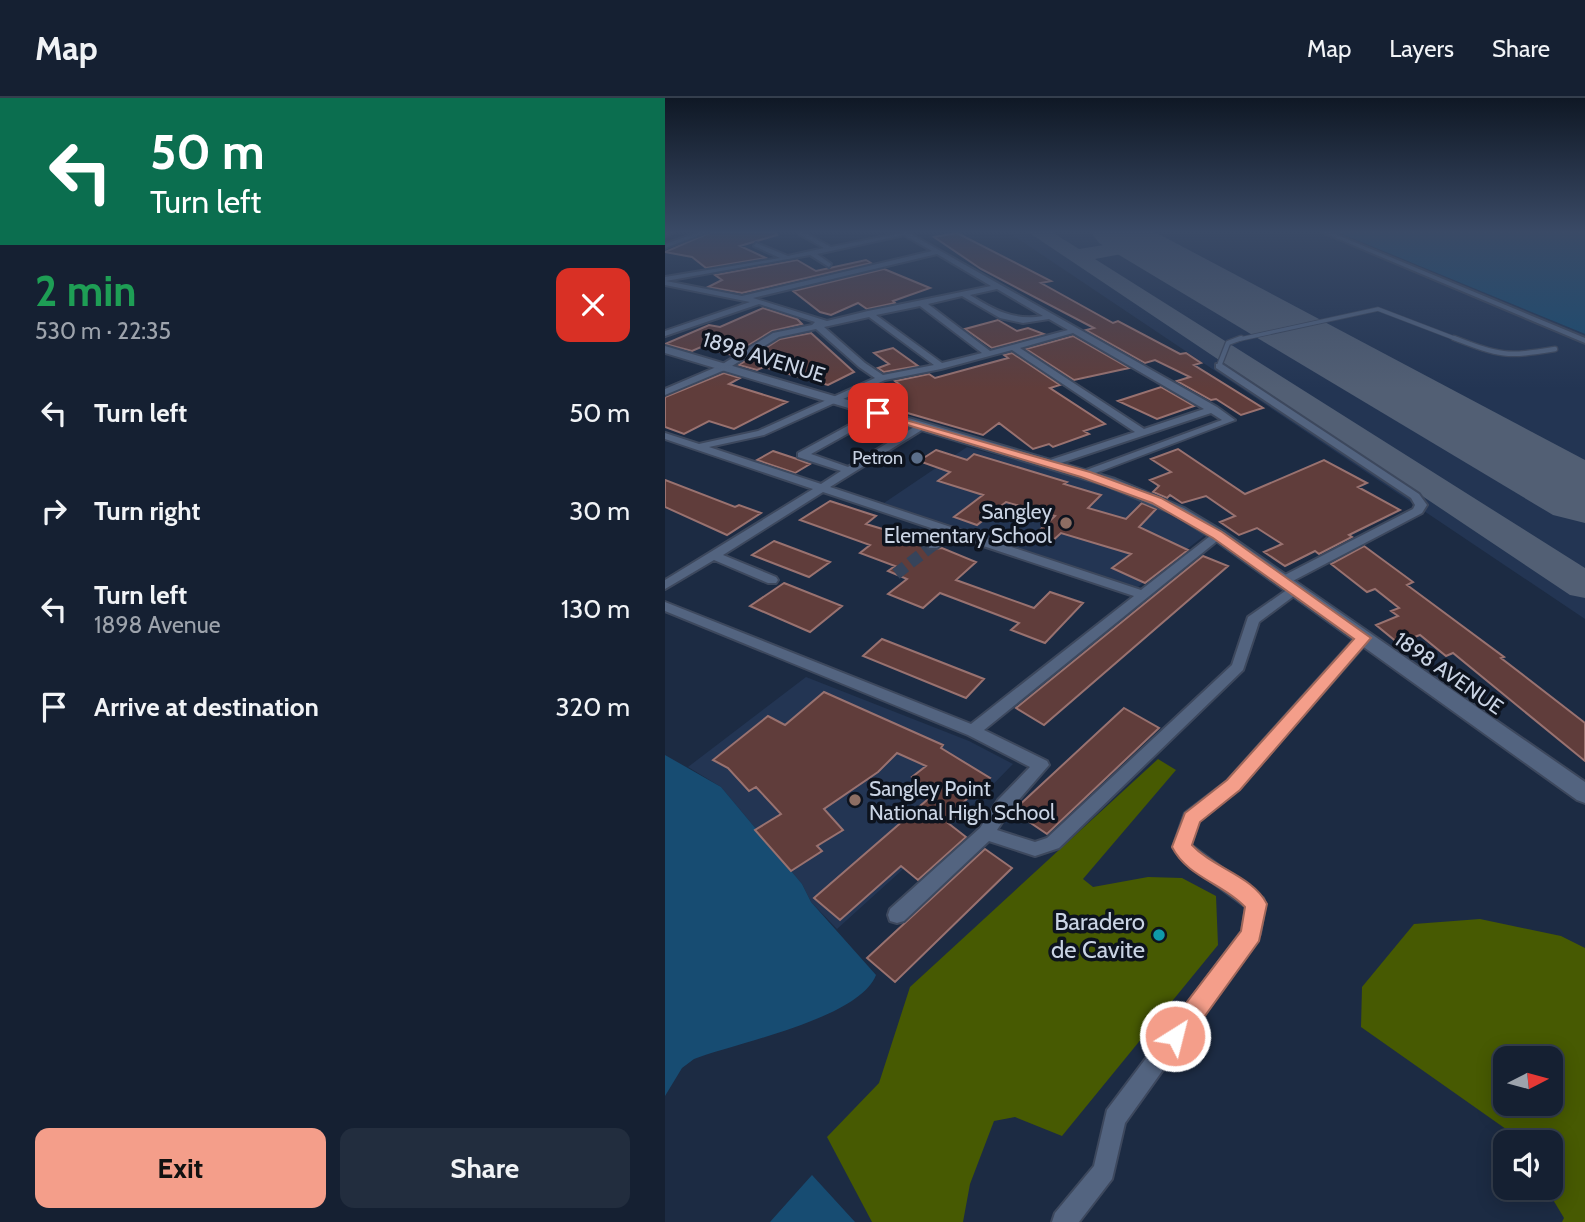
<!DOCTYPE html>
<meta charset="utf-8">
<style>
body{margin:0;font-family:Cabin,sans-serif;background:#222d3e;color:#f1f3f6;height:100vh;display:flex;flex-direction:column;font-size:26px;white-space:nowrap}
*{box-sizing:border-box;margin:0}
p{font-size:23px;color:#9da3ac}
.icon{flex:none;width:38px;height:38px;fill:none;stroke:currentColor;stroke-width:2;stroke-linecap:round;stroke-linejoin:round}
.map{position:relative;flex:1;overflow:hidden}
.details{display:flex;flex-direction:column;background:#152032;width:665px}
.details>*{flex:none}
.guide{background:#0b6e4f;color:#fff;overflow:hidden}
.needle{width:46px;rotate:84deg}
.buttons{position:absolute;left:828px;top:948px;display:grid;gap:14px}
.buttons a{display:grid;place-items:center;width:70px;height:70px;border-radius:14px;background:#152032;box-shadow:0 4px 18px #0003,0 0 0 2px #343e4d;font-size:35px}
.pin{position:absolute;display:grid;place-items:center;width:60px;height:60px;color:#fff;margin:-30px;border-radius:14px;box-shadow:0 4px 10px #0006}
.me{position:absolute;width:77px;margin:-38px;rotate:36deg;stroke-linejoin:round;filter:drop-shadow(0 0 5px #0008)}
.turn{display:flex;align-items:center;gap:24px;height:147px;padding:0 35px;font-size:32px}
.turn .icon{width:91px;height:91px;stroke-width:2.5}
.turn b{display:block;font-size:49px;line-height:60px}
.round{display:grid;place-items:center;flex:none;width:74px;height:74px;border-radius:14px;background:#222d3e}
.overview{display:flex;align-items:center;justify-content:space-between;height:119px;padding:0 35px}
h1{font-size:42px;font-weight:800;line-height:52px;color:#1e9e55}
.cta{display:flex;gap:14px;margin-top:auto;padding:14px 35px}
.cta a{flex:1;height:80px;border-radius:14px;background:#f49e8a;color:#111;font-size:28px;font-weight:800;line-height:80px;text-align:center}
.cta a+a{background:#222d3e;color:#f1f3f6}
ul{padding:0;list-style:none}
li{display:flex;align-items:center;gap:21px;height:98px;padding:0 35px}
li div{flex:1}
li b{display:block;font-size:26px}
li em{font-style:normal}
header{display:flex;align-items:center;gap:42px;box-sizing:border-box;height:98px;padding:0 35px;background:#152032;border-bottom:2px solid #343e4d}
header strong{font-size:33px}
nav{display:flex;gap:38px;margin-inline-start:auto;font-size:24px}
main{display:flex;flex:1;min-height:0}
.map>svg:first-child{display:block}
.built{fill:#233553}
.forest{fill:#475a02;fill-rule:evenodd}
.water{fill:#174c72}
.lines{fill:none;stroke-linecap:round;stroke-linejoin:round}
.taxiway{fill:#525f74;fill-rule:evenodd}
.runway{fill:#525f74;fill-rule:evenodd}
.building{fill:#603d3b;stroke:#997270;stroke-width:2}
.street-tunnel{stroke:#36445b;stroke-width:12;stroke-dasharray:12 6;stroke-linecap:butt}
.lane-far1-casing{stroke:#3d485d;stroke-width:5}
.lane-casing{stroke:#3d485d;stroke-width:7}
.street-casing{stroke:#3d485d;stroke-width:4}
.secondary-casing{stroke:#3d485d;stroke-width:4}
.lane-far1{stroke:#536480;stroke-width:3.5}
.lane{stroke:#536480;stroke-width:4.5}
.street{fill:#536480;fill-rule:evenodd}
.secondary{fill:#536480;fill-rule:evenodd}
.route{fill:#f49e8a;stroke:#9f675a;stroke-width:2}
.service-dot{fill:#5c6f8a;stroke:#0d131e;stroke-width:2.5}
.education-dot{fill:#8d6e63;stroke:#0d131e;stroke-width:2.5}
.culture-dot{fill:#0f9aa8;stroke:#0d131e;stroke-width:2.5}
.labels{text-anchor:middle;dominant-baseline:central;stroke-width:7;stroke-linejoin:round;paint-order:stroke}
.far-poi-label{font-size:18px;fill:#cad4e4;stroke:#0d131e;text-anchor:end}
.street-label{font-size:21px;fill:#cad4e4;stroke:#0d131e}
.poi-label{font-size:21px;fill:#cad4e4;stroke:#0d131e;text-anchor:end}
.near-poi-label{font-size:24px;fill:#cad4e4;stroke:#0d131e;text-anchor:end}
</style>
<header>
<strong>Map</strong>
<nav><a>Map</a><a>Layers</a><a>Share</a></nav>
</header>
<main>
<section class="details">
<div class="guide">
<div class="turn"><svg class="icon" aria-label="left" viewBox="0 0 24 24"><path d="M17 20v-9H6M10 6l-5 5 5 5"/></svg><div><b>50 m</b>Turn left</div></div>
</div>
<div class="overview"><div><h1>2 min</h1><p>530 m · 22:35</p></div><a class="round" style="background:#d93025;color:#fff"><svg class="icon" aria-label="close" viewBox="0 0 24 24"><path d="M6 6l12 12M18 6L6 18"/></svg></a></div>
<ul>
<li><svg class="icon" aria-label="left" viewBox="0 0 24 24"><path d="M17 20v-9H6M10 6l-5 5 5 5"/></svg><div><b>Turn left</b></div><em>50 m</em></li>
<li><svg class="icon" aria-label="right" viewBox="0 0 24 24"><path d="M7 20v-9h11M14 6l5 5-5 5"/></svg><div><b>Turn right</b></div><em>30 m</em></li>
<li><svg class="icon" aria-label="left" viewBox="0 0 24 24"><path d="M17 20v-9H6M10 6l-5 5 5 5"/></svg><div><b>Turn left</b><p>1898 Avenue</p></div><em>130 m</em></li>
<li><svg class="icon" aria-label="arrive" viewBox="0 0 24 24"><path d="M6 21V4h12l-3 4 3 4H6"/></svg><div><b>Arrive at destination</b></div><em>320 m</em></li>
</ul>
<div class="cta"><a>Exit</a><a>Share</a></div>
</section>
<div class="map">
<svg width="920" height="1124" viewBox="0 0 920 1124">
<rect width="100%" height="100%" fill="#1c2b43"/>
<path class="built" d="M343,134h329l248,102v285z
M302,349l121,33 43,16 46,20 25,14 2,6 -66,51 -254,-84z
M141,579l163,64 44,23 -48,49 -128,116 -26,-27 -9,-18 -81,-97 -33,-20z"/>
<path class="forest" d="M493,661l18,11 -93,109 10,8 55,-10 34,1 34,18 2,49 -156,191 -47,-19 -21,4 -24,63 -7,38h-91l-45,-85 52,-54 31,-96z
M815,821l81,17 24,12v274h-23l2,-4 -18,-30h5v-45h-33l-5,-9 -152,-107 1,-40 52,-63zM840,961h46v45h-46z"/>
<path class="water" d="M672,134h248v102z
M0,657l56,32 81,97 9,18 65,73c-17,44 -141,68 -182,84l-12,9 -17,28z
M147,1077l43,47h-85z"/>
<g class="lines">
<path class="taxiway" d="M363,134h24l27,17 62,-10 7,2 4,4 -4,4 -53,10 490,309v30l-15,-3z"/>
<path class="runway" d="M426,134h64l430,228v63l-32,-8 -454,-272z"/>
</g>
<path class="building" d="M46,134h65l1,3 -37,11 26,12 -60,10 -14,-11 -27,-5z
M292,135l94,48 -10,2 72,40 5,-2 62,33 6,-1 15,10 -7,2 69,43 -22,7 -25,-16 -5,1 -34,-19 13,-4 -35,-17 -10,3 -59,-33 8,-2 -113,-59 -47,-32z
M132,162l19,11 50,-11 5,3 -129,30 -34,-6 14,-7 -7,-5z
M219,171l46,19 -37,13 2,2 -28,6 -9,-6 -27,12 -11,-3 -27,-21z
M98,210l34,11 5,5 -30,7 -40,24 -31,-8 -9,4 -27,-7 44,-19 11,2z
M333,222l19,11 11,-3 16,6 -52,14 -27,-19z
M146,235l43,39 -26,13 -64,-18 -7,3 -18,-5 41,-26z
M408,238l56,32 -55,12 -48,-31z
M228,250l25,18 -34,6 -6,-4 11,-4 -15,-11z
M347,255l48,32 -10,3 55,36 -21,7 5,3 -36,13 -4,-3 -16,5 -34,-26 -16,12 -103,-30 -11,-13 31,-7 -5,-4 34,-7 6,4 73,-20 -4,-3z
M59,275l16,5 -11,6 58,18 -53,27 -25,-8 -25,13 -19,-7v-30z
M496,289l33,19 -37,13 -39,-18z
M513,351l67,45 79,-34 43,23 -9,4 42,23 -51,25 3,2 -33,17 -4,-3 -30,15 -21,-14 18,-8 -25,-16 -18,7 -19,-13 15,-6 -29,-20 -24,7 -12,-8 -3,3 -14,-6 6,-6 -9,-6 21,-8 -20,-13z
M271,352l31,10 7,-6 93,28 -3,2 37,11 -13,13 38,11 16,-16 14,6 -17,18 49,23 -43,33 -33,-15 19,-14 -70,-21 -12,11 -18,-6 24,-22 -49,-14 -29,23 -23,-8 29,-22 -45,-14 12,-9 -31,-11z
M108,353l24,8 13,5 -15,9 -38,-13z
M0,382l70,27 4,-2 22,8 -34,22 -62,-28z
M165,403l46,15 -10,8 60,18 1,8 15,-2 34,14 -20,18 78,28 16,-16 33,11 -38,40 -34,-13 8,-7 -79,-30 -17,15 -35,-14 19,-15 -19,-8 7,-5 -35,-13 10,-8 -70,-25z
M109,443l56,21 -21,15 -57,-22z
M699,448l49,36 -6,3 97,72 -3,1 84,65v38l-132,-108 -7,3 -26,-21 -22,8 -22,-18 22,-9 -7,-5 8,-3 -24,-19 -8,3 -36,-28z
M538,458l25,10 -184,159 -28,-17z
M119,485l58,23 -32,26 -60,-26z
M217,541l102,40 -18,19 -103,-42z
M159,594l119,53 -2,3 49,30 -35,32 5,3 -12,10 18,14 -48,43 -17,-14 -61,54 -26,-22 121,-105 -23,-16 14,-11 -29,-13 -19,19 -54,37 19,21 -26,16 5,5 -31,20 -36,-41 26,-16 -25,-27 -7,4 -21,-23 -15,-8 55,-44 17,9z
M459,610l35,20 -112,106 -34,-23z
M320,751l27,19 -117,114 -28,-24z"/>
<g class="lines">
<path class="street-tunnel" d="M231,476l37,-29"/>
<defs>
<path id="lane-far1" d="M571,242l142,-31 81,31"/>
<path id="lane" d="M789,240c47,18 52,19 101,11
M554,268l9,-23 13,-5"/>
<path id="street" d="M0,134h10l-10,4z
M35,134h8l-43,16v-4z
M134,134h4l28,15 76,-15 310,175 18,13 -150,57 -5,-3 1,-2 141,-52 -11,-7 -159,53h-8v-4l91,-30 -123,-82 -71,19 -56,11 -121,55 -55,12 112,37 20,-13 -43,-14v-4l77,-42h6v4l-70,39 37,13 71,-43h6v4l-95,59 311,103 73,-57h8v4l-238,193 63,31 2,4 -39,45 -13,20 38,12 12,-4 185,-173 16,-48 43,-30 5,-1 6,4 -43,32 -16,48 -184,178 -24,8 -46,-15 -85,80 -7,2 -7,-2 -2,-6 2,-6 90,-81 18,-28 32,-33 -62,-32 -303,-124v-9l306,122 163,-128 -181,-60 -16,12h-8v-6l14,-10 -120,-40 -100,63 53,22 2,3 -2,3h-8l-54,-23 -49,29v-9l148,-91 -148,-50v-6l34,11 59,-13 117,-53 -16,-11 -43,-38 -37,8 -52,32 -62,26v-6l56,-24 52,-32 39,-8 3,-3 -56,-18 -94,32v-5l85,-29 -85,-17v-8l115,-19 -26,-12 2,-3 32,13 36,-8 -25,-14zM239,137l28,16 -190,45 -76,-15 144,-26 19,12 2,-3 -14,-10zM272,156l54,32 -123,25 -41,10 -74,-23zM332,191l46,27c-29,5 -49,-6 -73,-21zM297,198l38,22 23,5 26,-4 19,11 -78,21 -62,-47zM255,208l62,47 -40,10 -66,-48zM204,219l65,48 -51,10 -18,-12 -41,-36zM408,235l131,76 -60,20 -124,-81z
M657,134h8l255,106v5z
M551,266h6l197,130 8,11 -5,8 -135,71h-8l-2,-3 2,-3 134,-69 2,-4 -4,-7 -195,-130z
M698,536l5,1 2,3 -2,3 -129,148 -41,33 -7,23 72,53 2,6 -5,30 -135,189 -13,56 -33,43h-27l3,-9 39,-47 13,-56 135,-179 4,-24 -53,-39 -20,-21 12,-34 42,-32 131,-146z"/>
<path id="secondary" d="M0,248l450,133 69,29 40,24 361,250v21l-8,-3 -365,-262 -38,-24 -69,-29 -440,-132z"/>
</defs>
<use href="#lane-far1" class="lane-far1-casing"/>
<use href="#lane" class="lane-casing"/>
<use href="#street" class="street-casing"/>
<use href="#secondary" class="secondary-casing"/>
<use href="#lane-far1" class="lane-far1"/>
<use href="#lane" class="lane"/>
<use href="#street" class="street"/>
<use href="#secondary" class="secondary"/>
</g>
<linearGradient id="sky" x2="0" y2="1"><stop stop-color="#0f1825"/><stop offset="0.46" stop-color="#3a4a66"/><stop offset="1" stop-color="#3a4a66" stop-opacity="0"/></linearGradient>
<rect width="920" height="291" fill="url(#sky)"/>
<path class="route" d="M209,313l216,61 71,26 61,34 149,106 -131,152 -40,32 -8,23c21,23 61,31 75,59l-8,37 -75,104 -9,3 -8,-3 -3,-9 3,-8 74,-97 4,-24c-21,-23 -58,-30 -73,-60l13,-34 42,-33 127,-141 -141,-101 -61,-35 -71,-26 -207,-62z"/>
<circle class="service-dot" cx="252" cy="360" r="7"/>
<g class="education-dot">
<circle cx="401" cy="425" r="7"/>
<circle cx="190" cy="702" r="7"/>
</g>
<circle class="culture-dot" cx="494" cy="837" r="7"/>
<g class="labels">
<g class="far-poi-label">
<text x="238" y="360">Petron</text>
</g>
<g class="street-label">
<text transform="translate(99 259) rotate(17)">1898 AVENUE</text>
<text transform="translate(784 575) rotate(35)">1898 AVENUE</text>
</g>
<g class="poi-label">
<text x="387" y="413">Sangley<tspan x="387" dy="24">Elementary School</tspan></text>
<text x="204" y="690" text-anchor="start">Sangley Point<tspan x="204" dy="24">National High School</tspan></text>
</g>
<g class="near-poi-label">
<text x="480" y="823">Baradero<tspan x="480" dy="28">de Cavite</tspan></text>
</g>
</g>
</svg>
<div class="buttons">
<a><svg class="needle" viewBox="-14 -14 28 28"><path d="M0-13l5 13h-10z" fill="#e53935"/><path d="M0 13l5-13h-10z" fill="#9da3ac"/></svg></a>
<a><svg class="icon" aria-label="sound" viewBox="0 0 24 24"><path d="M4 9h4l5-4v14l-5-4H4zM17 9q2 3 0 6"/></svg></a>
</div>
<div class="pin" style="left:213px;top:315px;background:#d93025"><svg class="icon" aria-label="arrive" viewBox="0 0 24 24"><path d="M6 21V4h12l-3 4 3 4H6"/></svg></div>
<svg class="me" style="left:510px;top:938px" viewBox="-20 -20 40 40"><circle r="17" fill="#f49e8a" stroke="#fff" stroke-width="3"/><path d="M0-11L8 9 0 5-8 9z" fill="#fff"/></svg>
</div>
</main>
